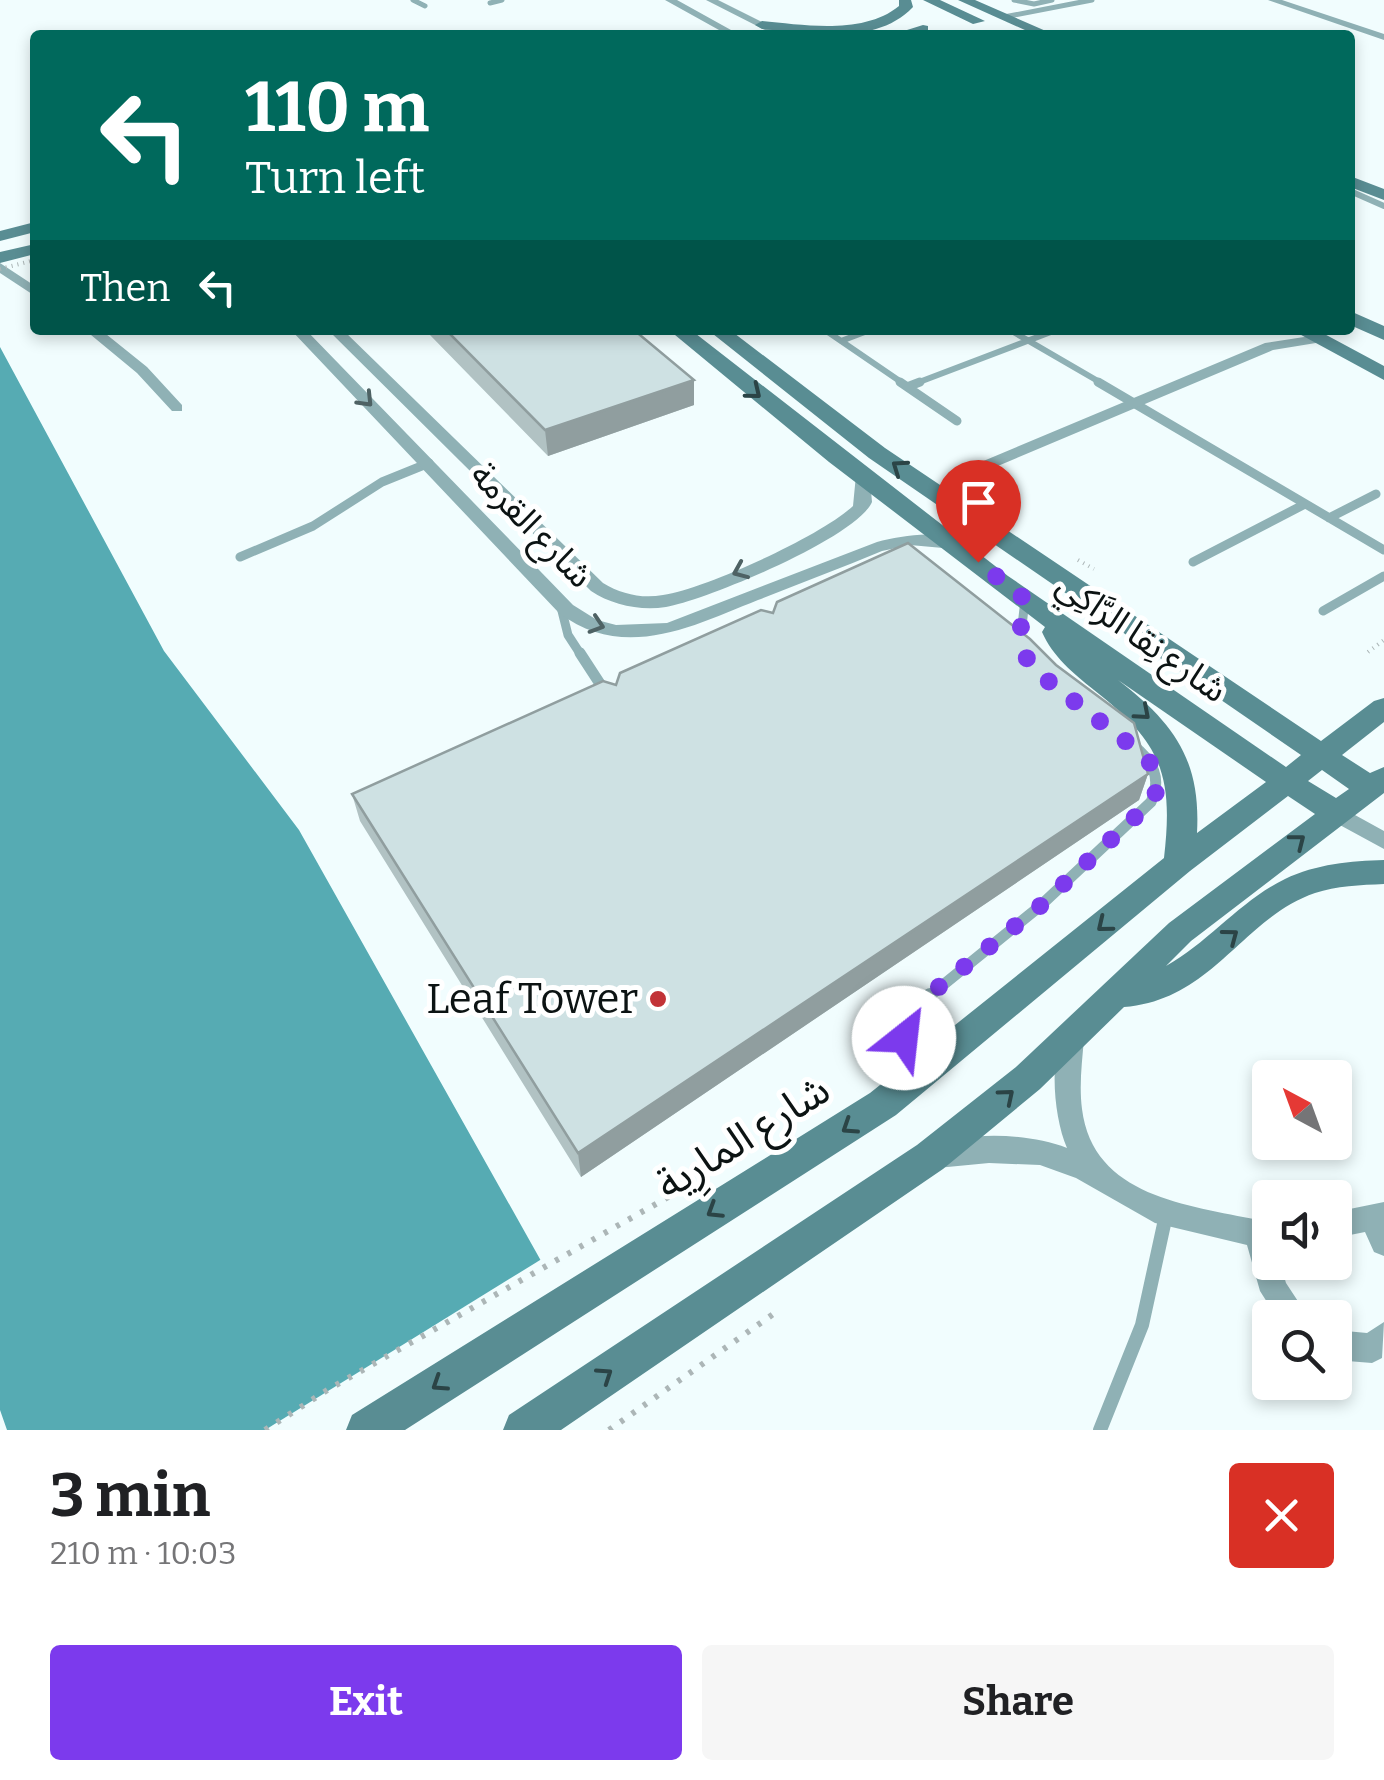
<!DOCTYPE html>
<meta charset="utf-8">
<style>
body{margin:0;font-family:Bitter,"Noto Sans Arabic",serif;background:#f6f6f6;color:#202124;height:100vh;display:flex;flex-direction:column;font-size:38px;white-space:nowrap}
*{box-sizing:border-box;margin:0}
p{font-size:32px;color:#757577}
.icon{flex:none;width:55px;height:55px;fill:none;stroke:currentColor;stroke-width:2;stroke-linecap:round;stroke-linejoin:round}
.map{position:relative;height:1430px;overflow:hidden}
.side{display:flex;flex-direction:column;background:#fff;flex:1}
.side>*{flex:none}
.hud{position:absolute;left:30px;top:30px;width:1325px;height:305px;border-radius:10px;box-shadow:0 5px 15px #0003;background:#00695c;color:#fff;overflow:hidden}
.needle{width:65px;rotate:319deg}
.buttons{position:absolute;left:1252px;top:1060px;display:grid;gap:20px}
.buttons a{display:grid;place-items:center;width:100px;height:100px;border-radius:10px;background:#fff;box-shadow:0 5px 15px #0003;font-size:50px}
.pin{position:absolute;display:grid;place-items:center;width:85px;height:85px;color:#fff;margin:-102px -42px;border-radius:50% 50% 50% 0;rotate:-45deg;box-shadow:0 0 10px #0007}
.pin .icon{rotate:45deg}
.me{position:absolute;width:110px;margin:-55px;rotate:29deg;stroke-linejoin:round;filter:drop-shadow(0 0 8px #0008)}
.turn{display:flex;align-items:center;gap:35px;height:210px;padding:0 50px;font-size:45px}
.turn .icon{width:130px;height:130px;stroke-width:2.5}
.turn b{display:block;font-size:70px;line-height:85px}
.then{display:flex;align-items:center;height:95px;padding:0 50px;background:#0003;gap:20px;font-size:38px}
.round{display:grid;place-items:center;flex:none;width:105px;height:105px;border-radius:10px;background:#f6f6f6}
.head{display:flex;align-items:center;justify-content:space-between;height:170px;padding:0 50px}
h1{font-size:60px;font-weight:700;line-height:75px}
.cta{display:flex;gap:20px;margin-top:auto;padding:20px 50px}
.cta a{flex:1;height:115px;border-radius:10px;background:#7c3aed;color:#fff;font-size:40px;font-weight:700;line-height:115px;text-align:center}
.cta a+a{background:#f6f6f6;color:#202124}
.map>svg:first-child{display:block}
.water{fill:#56abb3}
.pier{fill:#f1fdfe}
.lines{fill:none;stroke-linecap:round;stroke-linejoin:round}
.path-far1{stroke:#acb6b7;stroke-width:4;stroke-dasharray:1 5;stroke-linecap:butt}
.path{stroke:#acb6b7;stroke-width:6;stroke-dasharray:4 10;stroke-linecap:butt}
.lane-far4{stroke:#8fb1b5;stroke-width:5}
.lane-far3{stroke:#8fb1b5;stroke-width:6}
.lane-far2{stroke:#8fb1b5;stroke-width:9}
.lane-far1{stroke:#8fb1b5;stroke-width:11}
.lane{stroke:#8fb1b5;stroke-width:14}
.street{fill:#8fb1b5;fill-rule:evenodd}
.secondary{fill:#598d93;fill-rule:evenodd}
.path-bridge{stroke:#acb6b7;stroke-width:4;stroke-dasharray:1 5;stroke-linecap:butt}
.wall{fill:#b1c2c3}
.shaded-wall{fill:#909e9f}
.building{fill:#cee1e3;stroke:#909e9f;stroke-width:2.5}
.oneway{stroke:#2b4446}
.oneway2{stroke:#4e6264}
.route{stroke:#7c3aed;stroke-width:18;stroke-dasharray:0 32.4}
.poi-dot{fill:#c23337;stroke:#fff;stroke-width:4}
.labels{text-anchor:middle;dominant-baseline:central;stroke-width:10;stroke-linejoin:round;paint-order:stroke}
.street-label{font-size:35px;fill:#0c1313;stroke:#fff}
.near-poi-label{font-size:42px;fill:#0c1313;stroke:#fff;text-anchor:end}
.near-street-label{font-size:42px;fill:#0c1313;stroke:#fff}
</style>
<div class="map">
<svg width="1384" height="1430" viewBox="0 0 1384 1430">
<rect width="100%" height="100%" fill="#f1fdfe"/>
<path class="water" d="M0,347l164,304 135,179 337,600h-629l-7,-20z"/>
<path class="pier" d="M545,1257l95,173h-375z"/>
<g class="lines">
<path class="path-far1" d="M1078,560l16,9
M1368,652l16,-12"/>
<path class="path" d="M265,1430l64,-41 364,-206
M609,1430l170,-120"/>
<path class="lane-far4" d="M413,0l12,6
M1014,0l20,4 18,-4
M490,3l12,-3
M1004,17l88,-17"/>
<path class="lane-far3" d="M1350,191l34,15
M825,330l79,54
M1010,330l93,54
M841,341l29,-11
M914,384l142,-54"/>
<path class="lane-far2" d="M900,382l57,39
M1098,382l286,168
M907,387l13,-5
M1329,518l47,-24
M240,557l73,-31 69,-44 47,-19
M1193,562l112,-58
M560,603l8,32 13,20
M1323,611l61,-35
M1020,643l5,-43"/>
<path class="lane-far1" d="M580,653l26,40
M927,998l112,-91 112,-105c11,-24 2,-40 -17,-56"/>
<path class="lane" d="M908,1073c-3,-34 -7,-55 22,-78
M1100,1430l42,-105 24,-110"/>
<path class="street" d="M665,0h12l63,35h-12z
M706,0h12l70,35h-13z
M1268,0h14l102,34v6z
M0,263l35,23v10l-35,-23z
M85,330h16l46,37 35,38v6h-10l-35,-38z
M291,330h15l267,275 24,15 19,5 51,-2 210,-81c25,-6 64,-14 86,2l-9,5 -44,-4 -28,6c-41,17 -83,33 -124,49 -65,26 -134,62 -199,13z
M328,330h15l260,253c18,11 39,16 60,12 44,-7 158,-59 190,-89l3,-31 6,-1 8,5 2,23c-16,36 -166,98 -206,105 -26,4 -54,-2 -75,-16z
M1317,335l5,1v6l-49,8 -299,126 -22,28h-12l-2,-4 24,-30 303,-127z
M1335,804l49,27v18l-57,-31 -3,-6 3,-6z
M1072,1028l9,3 3,8c-2,23 -5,47 -2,70 11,88 106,96 176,111l12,-1v43h10l6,21 23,35h-32l-17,-27 -13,-46 -92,-22 -79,-45 -36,-13 -51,-2 -52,5 -9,-3 -4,-9 4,-9c40,-16 99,-14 139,1 -13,-30 -18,-87 -4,-117z
M1384,1202v54l-10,-4 -9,-20 -30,6v-26z
M1384,1322l-2,36 -10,5 -37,-3v-30l32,3z"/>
<path class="secondary" d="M899,0h12l2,7c-37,39 -103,27 -151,22l-7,-4 7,-4c42,4 102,14 137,-15z
M923,0h17l45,21 -12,3z
M958,0h17l80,35h-19z
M923,25l5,1v6l-37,3z
M1350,176l34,13v11l-34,-13z
M35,222v10l-35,9v-10z
M35,244v10l-35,9v-11z
M1350,311l34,15v14l-34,-15z
M669,330h22l317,246 278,191 15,-12 -432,-297 -161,-128h22l155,118 436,293 53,-40 10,-3v24l-42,33 28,18 14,-6v26l-193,148 -25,25c43,-24 75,-66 119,-87 31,-15 66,-18 99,-19v24c-23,1 -48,2 -69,9 -73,25 -102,107 -191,114l-84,82 -97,80 -382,261h-58l6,-15 408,-270 99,-78 153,-144 146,-109 -27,-18 -98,75 -294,244 -491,315h-59l6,-15 518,-322 294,-235c10,-85 -4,-116 -70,-168 -21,-17 -41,-33 -52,-58l3,-5 -216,-165zM1118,680l148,102 -69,51c4,-73 -23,-110 -79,-153zM1322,770l27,19 -13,9 -28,-17z
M1292,330h25l67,36v14z"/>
<path class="path-bridge" d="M0,269l35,-9"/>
</g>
<path class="wall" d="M428,330h206l60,75 -146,51 -119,-122z
M773,613l375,161 -9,26 -558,377 -221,-356 -8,-27 264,-109z"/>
<path class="shaded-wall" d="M694,380v25l-146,51 -3,-26z
M1148,774l-9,26 -558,377 -3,-24z"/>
<path class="building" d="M446,330h188l60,50 -149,50z
M908,543l122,96 26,26 78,58 14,51 -570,379 -226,-359 251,-113 13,4 4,-12 141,-63 12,3 4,-11z"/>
<defs><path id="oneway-chevron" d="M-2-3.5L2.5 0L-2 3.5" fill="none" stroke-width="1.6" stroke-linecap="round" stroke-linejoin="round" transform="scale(2.5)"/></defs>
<g class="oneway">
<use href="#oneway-chevron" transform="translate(754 392) rotate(39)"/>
<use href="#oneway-chevron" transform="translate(899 467) rotate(-145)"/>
<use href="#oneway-chevron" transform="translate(1143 713) rotate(41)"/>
<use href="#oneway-chevron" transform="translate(1298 841) rotate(-38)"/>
<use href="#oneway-chevron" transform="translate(1104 925) rotate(141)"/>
<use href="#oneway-chevron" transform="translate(1231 936) rotate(-37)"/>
<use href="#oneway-chevron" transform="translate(1007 1096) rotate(-40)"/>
<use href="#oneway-chevron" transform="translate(849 1127) rotate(147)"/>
<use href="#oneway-chevron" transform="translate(714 1211) rotate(148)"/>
<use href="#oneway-chevron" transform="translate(605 1375) rotate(-34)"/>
<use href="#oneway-chevron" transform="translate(439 1384) rotate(147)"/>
</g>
<g class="oneway2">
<use href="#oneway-chevron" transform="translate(366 400) rotate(46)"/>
<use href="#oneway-chevron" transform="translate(740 571) rotate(157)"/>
<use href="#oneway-chevron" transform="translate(597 625) rotate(18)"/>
</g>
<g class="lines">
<path class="route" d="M904,1038l2,-16 14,-20 119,-95 112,-105c11,-16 6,-30 -5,-45l-112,-87c-18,-25 -14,-42 -9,-71l-47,-37"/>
</g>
<circle class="poi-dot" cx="658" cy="999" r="10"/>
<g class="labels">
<g class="street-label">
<text transform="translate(532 525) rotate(46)">شارع القرمة</text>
<text transform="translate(1142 637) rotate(35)">شارع نِقا الرَّاكِي</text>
</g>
<g class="near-poi-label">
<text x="638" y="999">Leaf Tower</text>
</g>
<g class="near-street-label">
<text transform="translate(743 1137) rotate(-32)">شارع المارِية</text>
</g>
</g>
</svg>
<div class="buttons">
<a><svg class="needle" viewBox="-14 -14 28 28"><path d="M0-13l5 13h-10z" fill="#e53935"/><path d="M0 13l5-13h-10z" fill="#757577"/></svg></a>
<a><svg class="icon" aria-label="sound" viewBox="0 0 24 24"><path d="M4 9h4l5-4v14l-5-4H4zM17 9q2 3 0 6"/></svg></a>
<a><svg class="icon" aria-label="search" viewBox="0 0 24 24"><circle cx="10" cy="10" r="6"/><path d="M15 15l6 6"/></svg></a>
</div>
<div class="pin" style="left:978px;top:562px;background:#d93025"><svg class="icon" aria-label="arrive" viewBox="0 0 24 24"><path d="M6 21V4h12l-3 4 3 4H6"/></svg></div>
<svg class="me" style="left:904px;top:1038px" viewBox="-20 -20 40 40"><circle r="19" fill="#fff"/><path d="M0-13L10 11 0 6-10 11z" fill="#7c3aed"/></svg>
<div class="hud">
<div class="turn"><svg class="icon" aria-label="left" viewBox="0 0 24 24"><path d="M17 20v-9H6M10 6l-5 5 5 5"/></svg><div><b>110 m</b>Turn left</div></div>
<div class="then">Then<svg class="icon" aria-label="left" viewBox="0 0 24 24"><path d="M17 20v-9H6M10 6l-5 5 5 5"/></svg></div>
</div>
</div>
<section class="side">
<div class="head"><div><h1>3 min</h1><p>210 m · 10:03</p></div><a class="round" style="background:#d93025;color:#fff"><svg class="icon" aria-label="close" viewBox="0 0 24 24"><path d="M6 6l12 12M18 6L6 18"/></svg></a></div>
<div class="cta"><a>Exit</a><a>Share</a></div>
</section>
